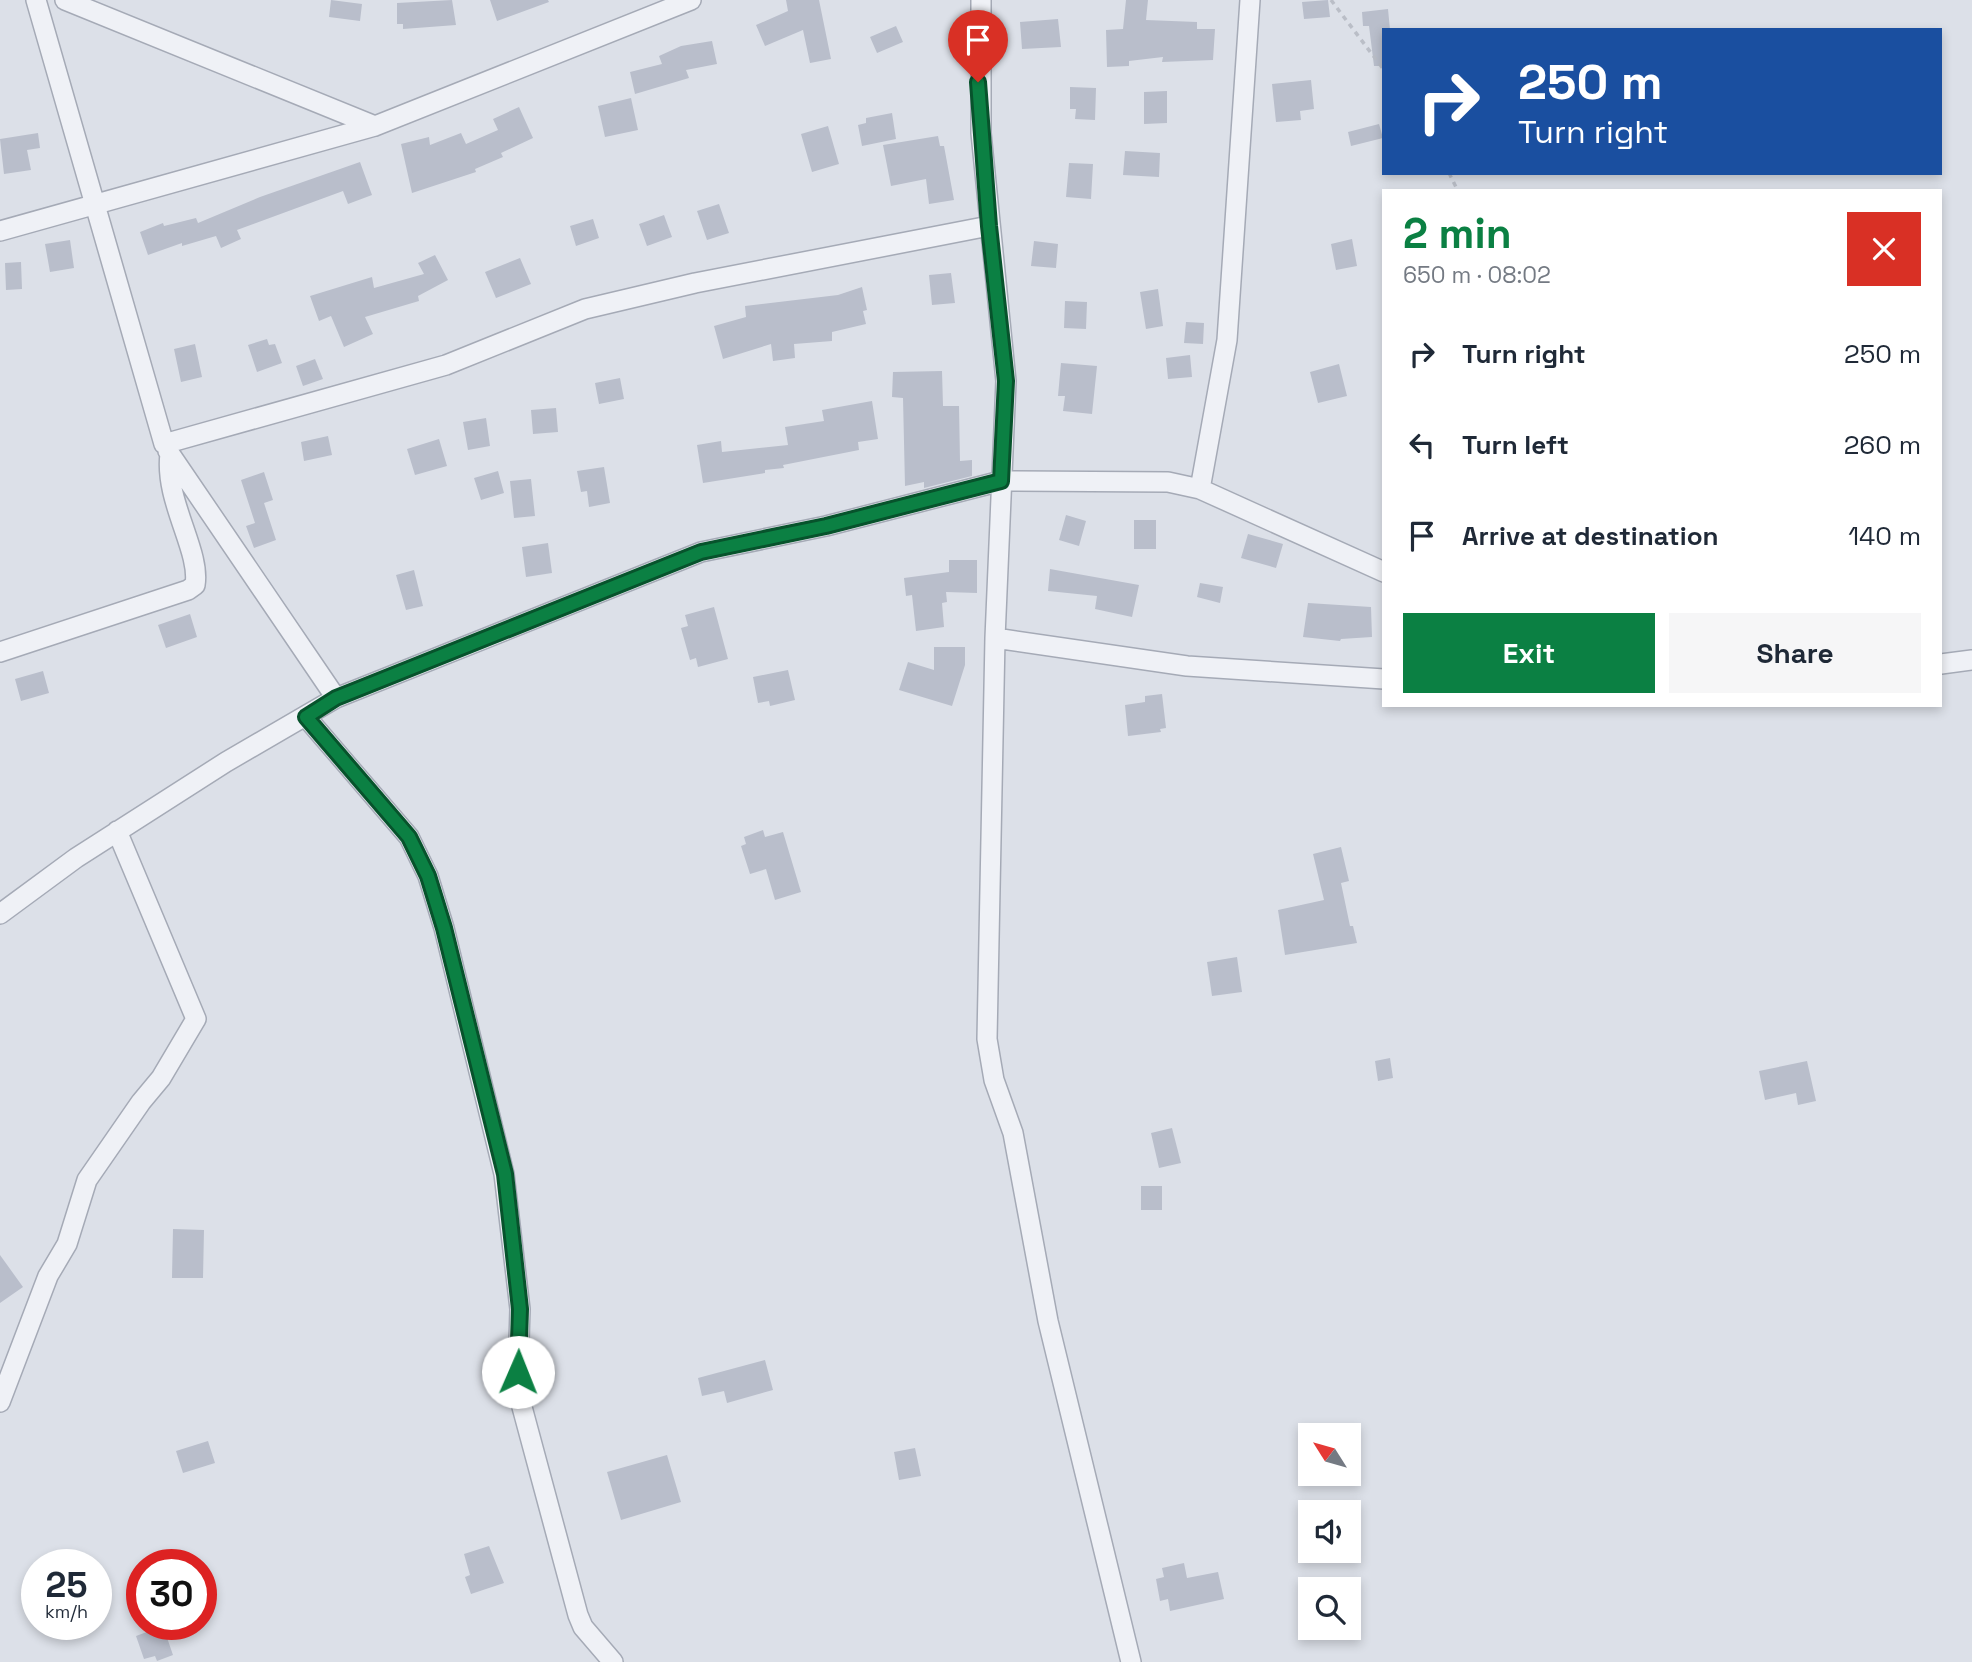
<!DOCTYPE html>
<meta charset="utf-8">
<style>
body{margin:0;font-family:"Space Grotesk",sans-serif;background:#f6f6f7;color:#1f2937;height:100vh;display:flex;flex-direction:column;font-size:26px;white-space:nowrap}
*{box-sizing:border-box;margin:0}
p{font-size:23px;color:#747a83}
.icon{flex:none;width:38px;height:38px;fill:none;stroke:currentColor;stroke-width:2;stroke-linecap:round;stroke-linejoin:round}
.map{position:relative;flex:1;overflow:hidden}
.sheet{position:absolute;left:1382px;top:189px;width:560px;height:518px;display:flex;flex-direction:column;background:#fff;border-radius:0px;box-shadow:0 4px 10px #0003}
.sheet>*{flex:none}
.top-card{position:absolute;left:1382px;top:28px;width:560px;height:147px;border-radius:0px;box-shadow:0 4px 10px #0003;background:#1a4fa0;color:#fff;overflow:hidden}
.needle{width:46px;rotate:307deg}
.fabs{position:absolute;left:1298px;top:1423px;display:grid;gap:14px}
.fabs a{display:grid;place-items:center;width:63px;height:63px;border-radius:0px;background:#fff;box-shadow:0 4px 10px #0003;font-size:35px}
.speed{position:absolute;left:21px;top:1549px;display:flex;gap:14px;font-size:35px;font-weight:700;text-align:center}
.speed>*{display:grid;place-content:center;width:91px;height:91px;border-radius:50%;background:#fff;box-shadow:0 4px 10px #0003;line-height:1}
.speed small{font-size:18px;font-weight:400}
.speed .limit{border:10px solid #d22;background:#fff;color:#111}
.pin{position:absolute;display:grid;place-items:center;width:60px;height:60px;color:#fff;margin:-72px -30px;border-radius:50% 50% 50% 0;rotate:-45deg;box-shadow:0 0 7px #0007}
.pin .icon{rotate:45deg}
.me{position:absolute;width:77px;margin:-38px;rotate:1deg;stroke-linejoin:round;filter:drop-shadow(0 0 5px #0008)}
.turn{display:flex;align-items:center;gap:24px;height:147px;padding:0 21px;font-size:32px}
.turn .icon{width:91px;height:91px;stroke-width:2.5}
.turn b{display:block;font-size:49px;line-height:60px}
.round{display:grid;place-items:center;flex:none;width:74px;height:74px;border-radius:0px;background:#f6f6f7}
.headline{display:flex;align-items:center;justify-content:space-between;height:119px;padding:0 21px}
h1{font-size:42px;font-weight:700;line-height:52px;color:#0b8043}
.button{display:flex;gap:14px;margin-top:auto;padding:14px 21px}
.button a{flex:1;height:80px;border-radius:0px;background:#0b8043;color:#fff;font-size:28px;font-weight:700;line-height:80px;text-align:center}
.button a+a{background:#f6f6f7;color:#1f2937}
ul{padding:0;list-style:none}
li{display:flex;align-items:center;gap:21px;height:91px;padding:0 21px}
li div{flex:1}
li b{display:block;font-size:26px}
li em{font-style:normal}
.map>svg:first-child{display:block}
.building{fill:#b9becb}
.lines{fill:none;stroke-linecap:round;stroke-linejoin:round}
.minor-casing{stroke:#a5aab6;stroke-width:22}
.path{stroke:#babec7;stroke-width:3.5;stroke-dasharray:5 5;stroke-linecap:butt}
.minor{stroke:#eff1f6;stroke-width:19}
.route-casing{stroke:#07532c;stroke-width:18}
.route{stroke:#0b8043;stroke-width:12}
</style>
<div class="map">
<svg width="1972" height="1662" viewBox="0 0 1972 1662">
<rect width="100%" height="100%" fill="#dce0e8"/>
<path class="building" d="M331,0l31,4 -2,17 -31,-4z
M452,0l4,25 -53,4v-5h-6v-21z
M490,0h58l1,2 -52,19z
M786,0h33l12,59 -21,4 -7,-33 -38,16 -9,-21 32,-14z
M1126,0h22l-2,20 51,2v7h18l-2,31 -51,2 1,-5 -34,4v5l-22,1 -1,-37 17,-1z
M1328,0l2,17 -26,2 -2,-17z
M1388,9l2,21h-6v36h-10l-5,-40h-6l-1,-14z
M1058,19l3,28 -39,2 -2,-27z
M896,26l7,16 -26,11 -7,-16z
M712,41l5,23 -31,6 3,8 -54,16 -5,-22 32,-8 -3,-8 22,-10z
M1311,80l3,29 -14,2 1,9 -25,2 -4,-38z
M1070,87l26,1 -1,32 -20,-1 1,-10h-6z
M1167,91v32l-23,1v-32z
M631,98l7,32 -33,7 -7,-31z
M519,107l14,31 -32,15 2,4 -28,12 1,3 -64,21 -11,-49 28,-7 1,8 31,-12 5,11 32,-14 -5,-11z
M892,113l4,26 -34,7 -4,-21 8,-2v-5z
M1379,124l4,14 -32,8 -3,-14z
M828,126l11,38 -27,8 -11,-38z
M38,133l2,15 -13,2 4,20 -27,4 -4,-35z
M938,136l2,10h4l10,54 -25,4 -3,-25 -35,7 -8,-41z
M1125,151l35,2 -1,24 -36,-2z
M360,162l12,33 -24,9 -5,-13 -106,39 4,9 -20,9 -5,-12 -34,10v-3l-34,12 -8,-23 23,-9 1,3 32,-8 2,5 62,-26z
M1069,163l24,1 -2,35 -25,-2z
M719,204l10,29 -22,7 -10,-29z
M664,215l8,22 -25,9 -8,-22z
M593,219l6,19 -23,8 -6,-20z
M1352,239l5,27 -21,4 -5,-26z
M70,240l4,28 -24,4 -5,-28z
M1034,241l24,3 -2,24 -25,-2z
M435,255l13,25 -30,16 1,5 -54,16 8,17 -29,13 -13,-31 -12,5 -9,-25 62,-19 2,11 50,-14 -6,-11z
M520,258l11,26 -35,14 -11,-26z
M21,262l1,27 -16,1 -1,-27z
M951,273l4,30 -23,2 -3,-30z
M862,287l5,23 -4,1 3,13 -34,8v9l-38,3 1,14 -22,3 -2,-17 -48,15 -9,-33 32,-9 -1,-11 93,-11z
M1158,289l5,37 -17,3 -6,-37z
M1065,301l22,1 -1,27 -22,-1z
M1186,322l18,1 -1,21 -19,-1z
M267,339l2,6 6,-1 7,19 -25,9 -9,-27z
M195,344l7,33 -21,5 -7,-33z
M1190,355l2,22 -24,2 -2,-21z
M315,359l8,20 -20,7 -7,-20z
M1061,363l36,3 -5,48 -29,-3 2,-15h-7z
M1339,364l8,32 -29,7 -8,-31z
M942,371l1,35h16l1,55 12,-1v16l-48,12v-6l-19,4 -2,-88 -11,-1 1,-25z
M620,378l4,21 -25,5 -4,-21z
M872,401l6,38 -20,3 1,8 -76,15 1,3 -19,2v3l-62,10 -6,-38 24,-4 1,11 66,-7 -3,-18 39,-6 -2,-11z
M556,408l2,24 -25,2 -2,-24z
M486,418l4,28 -22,4 -5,-28z
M328,436l4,19 -28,6 -3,-19z
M439,439l8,27 -32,9 -8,-26z
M604,467l6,36 -21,4 -2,-16 -6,1 -4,-21z
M498,471l6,22 -23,7 -7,-22z
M264,472l9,28 -9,3 12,37 -22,8 -8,-22 9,-3 -14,-43z
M531,479l4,37 -21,2 -4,-37z
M1066,515l20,6 -7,25 -20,-6z
M1134,520h22v29h-22z
M1248,534l35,10 -7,24 -35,-10z
M548,543l4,30 -26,4 -4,-30z
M949,560h28v33l-31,-1 1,10 -5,1 2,24 -28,4 -4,-36 -6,1 -2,-18 45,-6z
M1050,569l89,16 -7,32 -37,-8 2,-13 -49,-5z
M414,570l9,36 -17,4 -10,-35z
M1200,583l23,4 -3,16 -23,-6z
M1308,603l63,4 1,30 -31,2 -1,2 -37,-4z
M714,607l14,52 -30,8 -2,-9 -6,2 -9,-32 7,-2 -3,-11z
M190,614l7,23 -31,11 -8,-23z
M934,647h31v18l-13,41 -53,-16 9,-28 26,8z
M788,670l7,30 -25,6 -1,-5 -11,2 -5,-26z
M43,671l6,22 -28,8 -6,-22z
M1162,694l4,34 -6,1 1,3 -33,4 -3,-31 20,-3v-6z
M763,830l2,7 18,-5 18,60 -26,8 -9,-31 -16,5 -9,-28 5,-2 -2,-7z
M1341,847l8,34 -8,2 9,43h3l4,17 -72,12 -7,-45 46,-10 -11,-46z
M1237,957l5,35 -30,4 -5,-34z
M1390,1058l3,20 -15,3 -3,-20z
M1807,1061l9,40 -18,4 -2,-12 -31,7 -6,-29z
M1172,1128l9,35 -22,5 -8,-35z
M1141,1186h21v24h-21z
M173,1229l31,1 -1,48h-31z
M0,1255l23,32 -23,16z
M765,1360l8,30 -46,13 -3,-12 -22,5 -4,-18z
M208,1441l7,22 -32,10 -7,-22z
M915,1448l6,28 -22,4 -5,-28z
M667,1455l14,47 -60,18 -14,-48z
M489,1546l15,37 -33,11 -6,-17 5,-2 -6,-21z
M1184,1563l3,15 31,-6 6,27 -54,12 -2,-12 -8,2 -4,-22 8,-2 -2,-9z
M163,1626l10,29 -16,6 -2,-5 -11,3 -8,-23z"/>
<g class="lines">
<defs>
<path id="minor" d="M36,0l128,444 282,-79 139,-56 110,-26 294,-57
M65,0l310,126
M981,0v133l25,248 -11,257 -8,401 7,41 19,53 35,188 83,341
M0,231l375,-105 316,-126
M168,451l168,247
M1200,489l27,-149 23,-340
M995,638l192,28 197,13
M0,652l188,-62 7,-5c6,-34 -31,-84 -25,-131
M1941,664l31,-4
M306,717l103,120 19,39 16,52 60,246 16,135 -2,63 4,35 56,208 5,12 30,35
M0,914l76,-56 150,-96 110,-64 365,-146 125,-26 175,-45 167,1 32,7 184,83
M0,1402l48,-126 19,-32 20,-64 54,-78 20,-24 35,-59 -79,-188"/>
</defs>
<use href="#minor" class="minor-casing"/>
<path class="path" d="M1331,0l53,70
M1449,173l9,18"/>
<use href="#minor" class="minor"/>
</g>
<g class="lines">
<defs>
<path id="route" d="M518,1372l2,-63 -15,-135 -61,-246 -16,-52 -19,-39 -103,-120 30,-19 365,-146 125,-26 175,-45 5,-100 -17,-155 -11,-144"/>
</defs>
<use href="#route" class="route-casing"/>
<use href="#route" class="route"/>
</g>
</svg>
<div class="fabs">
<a><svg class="needle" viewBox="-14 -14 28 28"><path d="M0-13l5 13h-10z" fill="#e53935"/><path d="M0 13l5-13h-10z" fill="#747a83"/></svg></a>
<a><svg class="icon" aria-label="sound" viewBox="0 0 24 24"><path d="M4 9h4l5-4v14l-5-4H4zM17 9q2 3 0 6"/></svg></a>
<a><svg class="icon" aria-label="search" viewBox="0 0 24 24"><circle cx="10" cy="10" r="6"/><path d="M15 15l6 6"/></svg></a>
</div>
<div class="speed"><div>25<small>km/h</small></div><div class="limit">30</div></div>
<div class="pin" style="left:978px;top:82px;background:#d93025"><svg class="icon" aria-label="arrive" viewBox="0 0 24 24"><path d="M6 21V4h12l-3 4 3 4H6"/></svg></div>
<svg class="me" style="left:518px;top:1372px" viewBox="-20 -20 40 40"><circle r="19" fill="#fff"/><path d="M0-13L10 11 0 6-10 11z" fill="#0b8043"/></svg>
<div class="top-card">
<div class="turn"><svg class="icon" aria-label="right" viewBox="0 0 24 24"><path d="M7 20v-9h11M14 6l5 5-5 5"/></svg><div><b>250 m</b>Turn right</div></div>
</div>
<section class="sheet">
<div class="headline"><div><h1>2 min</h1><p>650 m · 08:02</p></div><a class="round" style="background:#d93025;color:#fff"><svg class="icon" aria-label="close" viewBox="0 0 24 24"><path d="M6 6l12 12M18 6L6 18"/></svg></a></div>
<ul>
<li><svg class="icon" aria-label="right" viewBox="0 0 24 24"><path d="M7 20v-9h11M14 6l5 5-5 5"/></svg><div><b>Turn right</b></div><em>250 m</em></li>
<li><svg class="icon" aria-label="left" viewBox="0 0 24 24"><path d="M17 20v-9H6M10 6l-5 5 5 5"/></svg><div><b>Turn left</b></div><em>260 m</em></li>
<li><svg class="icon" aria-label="arrive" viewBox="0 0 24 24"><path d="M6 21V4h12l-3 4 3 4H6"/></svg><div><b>Arrive at destination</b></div><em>140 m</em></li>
</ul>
<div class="button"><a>Exit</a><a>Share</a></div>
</section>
</div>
